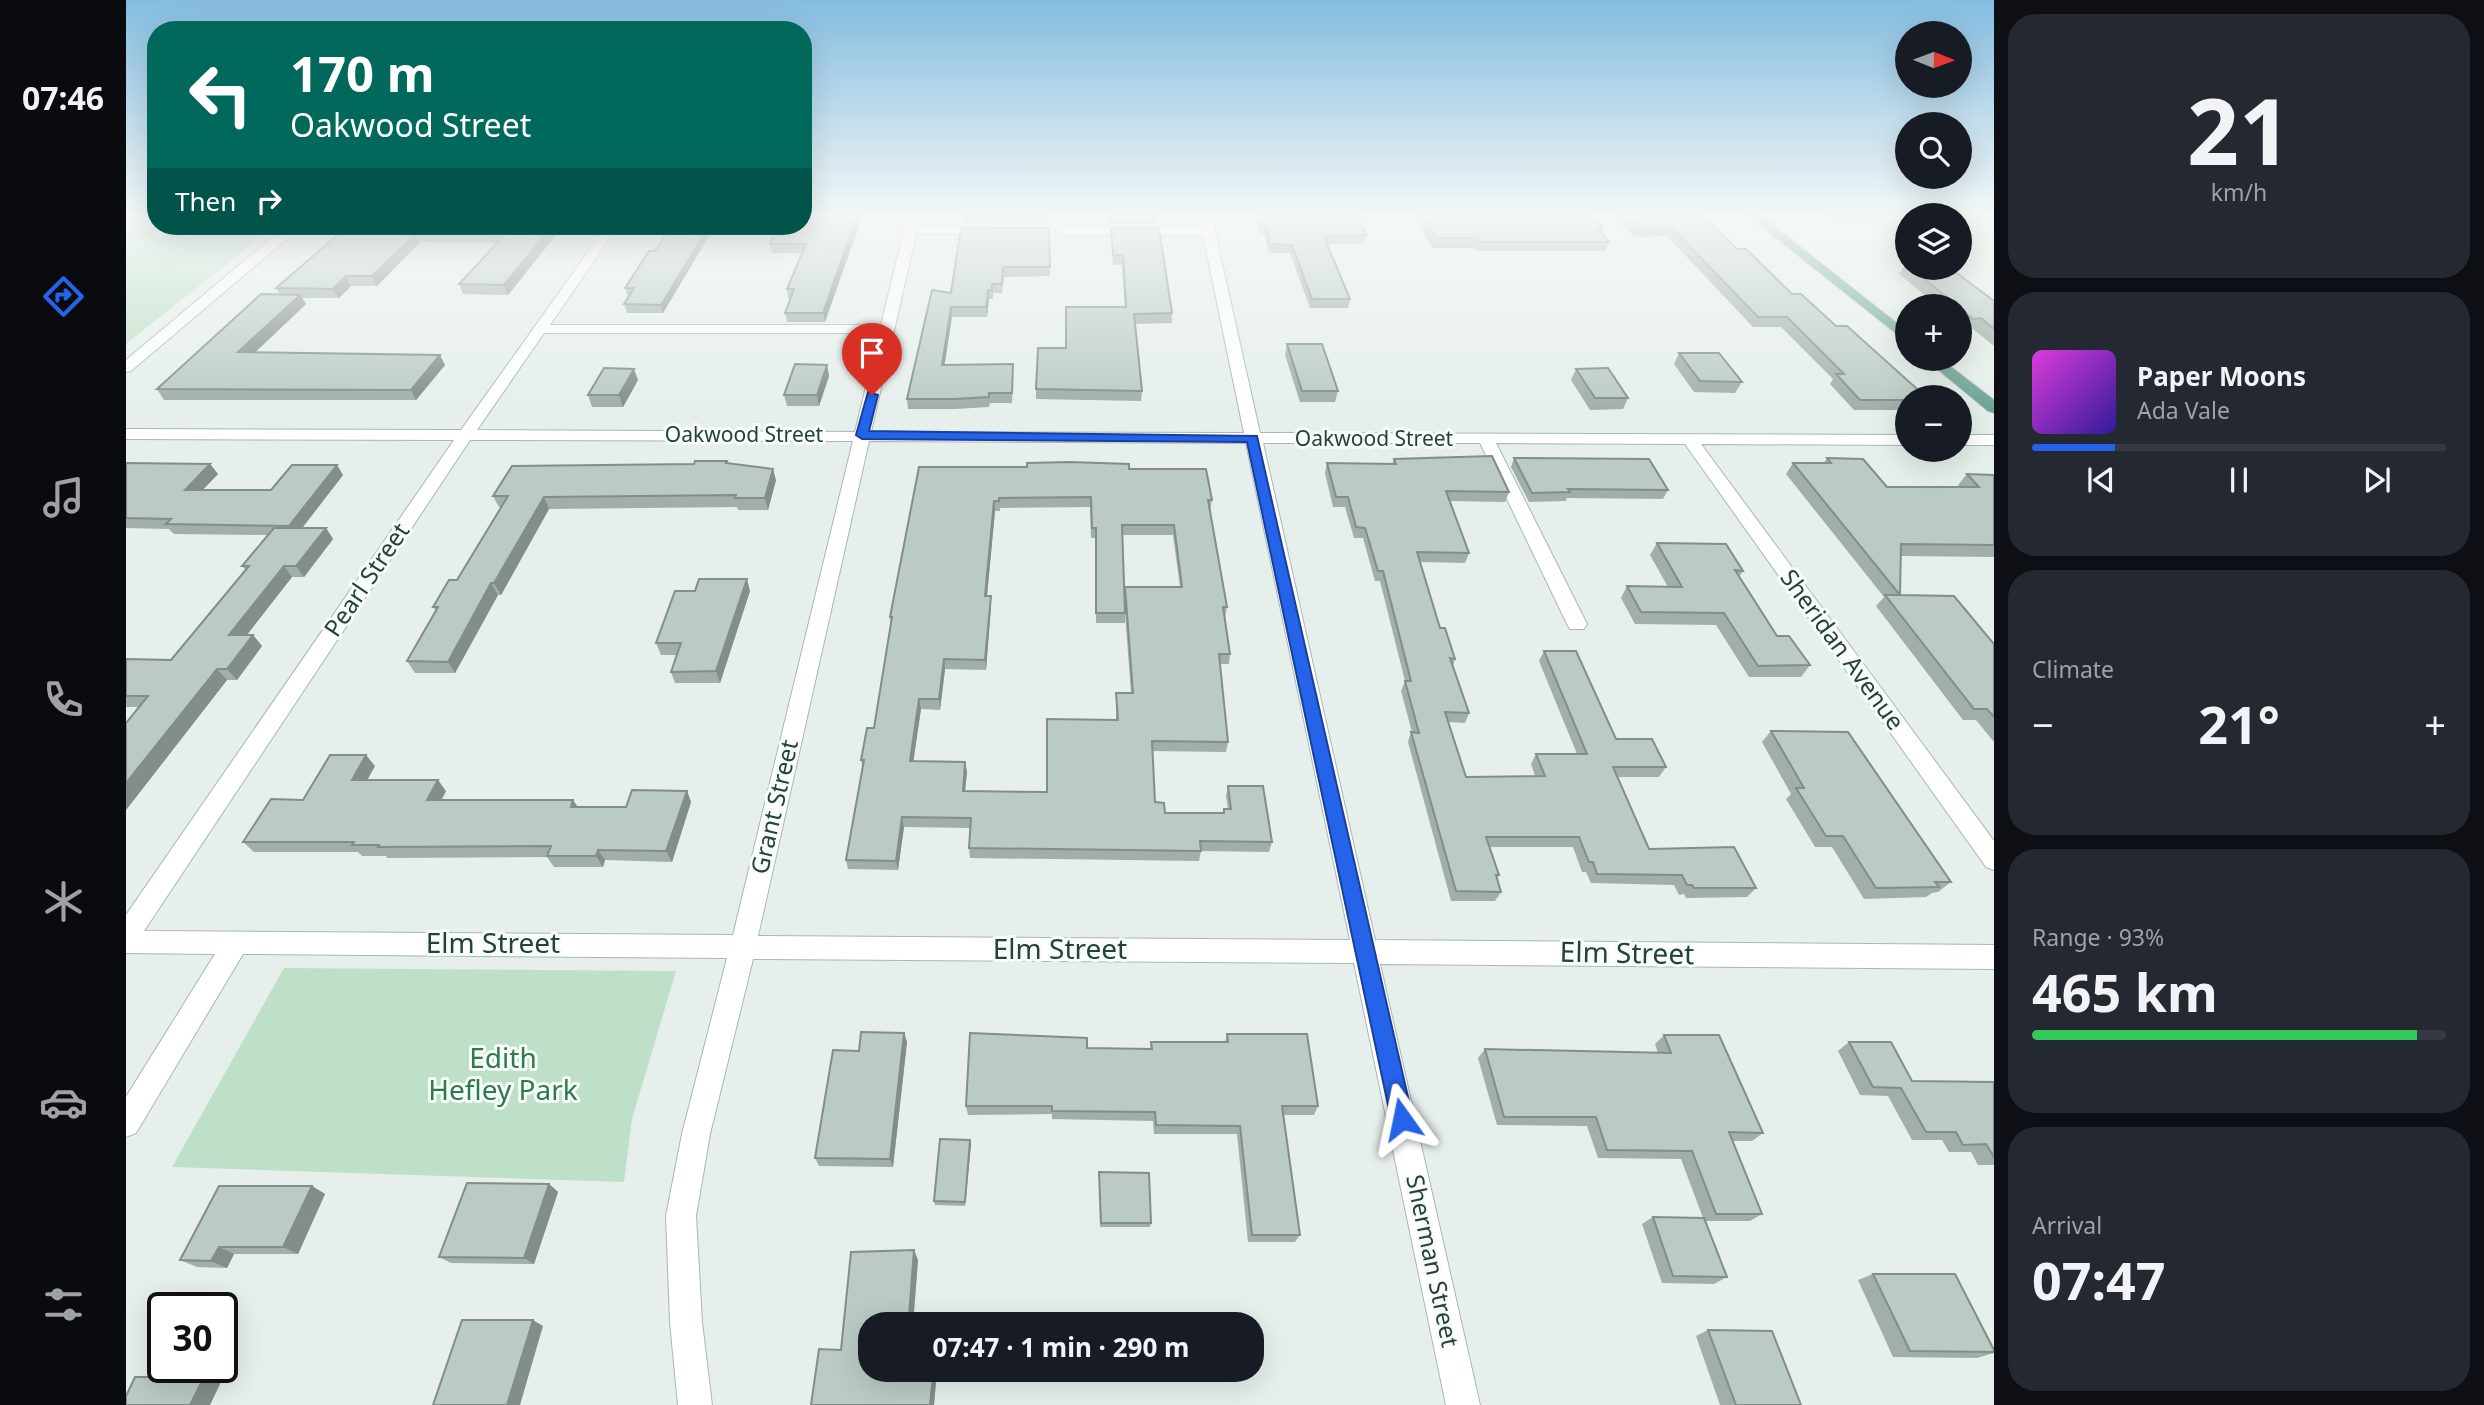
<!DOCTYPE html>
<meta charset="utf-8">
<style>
:root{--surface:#171b24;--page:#242831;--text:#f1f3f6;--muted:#9ea1a6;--line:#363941;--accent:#2563eb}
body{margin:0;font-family:"Noto Sans",sans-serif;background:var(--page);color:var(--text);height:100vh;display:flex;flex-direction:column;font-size:26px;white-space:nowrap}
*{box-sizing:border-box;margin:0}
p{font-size:23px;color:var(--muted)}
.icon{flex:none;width:38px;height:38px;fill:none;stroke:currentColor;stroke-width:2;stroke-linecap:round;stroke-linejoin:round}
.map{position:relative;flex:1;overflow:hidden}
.details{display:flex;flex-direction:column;gap:14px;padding:14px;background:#0d0f14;width:490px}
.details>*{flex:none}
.top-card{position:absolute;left:21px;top:21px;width:665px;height:214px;border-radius:28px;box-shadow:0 7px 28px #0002;background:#00695c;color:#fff;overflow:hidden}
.needle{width:46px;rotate:91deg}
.fabs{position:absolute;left:1769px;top:21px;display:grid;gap:14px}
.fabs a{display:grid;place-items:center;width:77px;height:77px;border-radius:50%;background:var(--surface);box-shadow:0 7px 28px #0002;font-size:35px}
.speed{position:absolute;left:21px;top:1292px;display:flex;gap:14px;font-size:35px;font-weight:700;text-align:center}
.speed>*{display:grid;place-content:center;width:91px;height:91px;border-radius:50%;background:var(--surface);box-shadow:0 7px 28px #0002;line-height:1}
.speed .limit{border:4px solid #111;border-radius:10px;background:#fff;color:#111}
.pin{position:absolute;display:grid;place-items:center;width:60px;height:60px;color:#fff;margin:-72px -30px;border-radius:50% 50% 50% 0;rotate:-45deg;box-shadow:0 0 7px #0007}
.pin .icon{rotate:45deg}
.me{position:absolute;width:77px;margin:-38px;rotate:348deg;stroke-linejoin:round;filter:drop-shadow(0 0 5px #0008)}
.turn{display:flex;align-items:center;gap:24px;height:147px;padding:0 28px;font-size:32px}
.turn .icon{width:91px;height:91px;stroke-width:2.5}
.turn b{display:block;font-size:49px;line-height:60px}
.then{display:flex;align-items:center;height:66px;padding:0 28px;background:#0003;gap:14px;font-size:26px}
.big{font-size:52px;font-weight:700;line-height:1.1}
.details .tile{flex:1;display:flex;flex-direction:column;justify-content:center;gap:10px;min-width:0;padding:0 24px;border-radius:28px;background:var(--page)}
.details .dial{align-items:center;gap:0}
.dial b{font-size:91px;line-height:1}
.song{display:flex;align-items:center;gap:21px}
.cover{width:84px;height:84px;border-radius:10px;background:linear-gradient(135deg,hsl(300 70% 55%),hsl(250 70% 35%))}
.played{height:7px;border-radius:4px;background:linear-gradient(90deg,var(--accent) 20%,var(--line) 20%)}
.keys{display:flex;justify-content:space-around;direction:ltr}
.heat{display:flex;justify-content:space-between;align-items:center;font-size:38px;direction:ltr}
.charge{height:10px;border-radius:5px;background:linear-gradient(90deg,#34c759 93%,var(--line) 0)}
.trip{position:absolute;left:732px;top:1312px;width:406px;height:70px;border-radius:28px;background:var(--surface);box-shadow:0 7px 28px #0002;font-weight:700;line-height:70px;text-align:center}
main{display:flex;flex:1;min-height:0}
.dock{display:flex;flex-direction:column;width:126px;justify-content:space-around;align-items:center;background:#090b0e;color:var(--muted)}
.dock .icon{width:49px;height:49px}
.dock .current{color:var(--accent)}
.dock b{font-size:32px;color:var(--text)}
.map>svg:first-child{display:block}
</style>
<main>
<nav class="dock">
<b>07:46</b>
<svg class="icon current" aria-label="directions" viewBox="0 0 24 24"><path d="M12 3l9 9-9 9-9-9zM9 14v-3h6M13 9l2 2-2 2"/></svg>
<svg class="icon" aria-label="music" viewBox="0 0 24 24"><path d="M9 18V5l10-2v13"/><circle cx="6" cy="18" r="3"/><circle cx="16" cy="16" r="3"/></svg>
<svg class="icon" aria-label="phone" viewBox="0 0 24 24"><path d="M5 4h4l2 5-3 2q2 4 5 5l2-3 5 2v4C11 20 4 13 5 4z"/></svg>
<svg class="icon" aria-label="climate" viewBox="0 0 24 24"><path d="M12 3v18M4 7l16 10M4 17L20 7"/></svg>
<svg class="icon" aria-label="car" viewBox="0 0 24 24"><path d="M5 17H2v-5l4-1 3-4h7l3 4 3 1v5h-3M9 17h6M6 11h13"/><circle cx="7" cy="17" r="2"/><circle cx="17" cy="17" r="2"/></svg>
<svg class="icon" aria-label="filters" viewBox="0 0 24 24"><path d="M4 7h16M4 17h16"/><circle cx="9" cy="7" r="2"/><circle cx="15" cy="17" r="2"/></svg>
</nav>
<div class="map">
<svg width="1868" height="1405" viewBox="0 0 1868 1405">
<rect width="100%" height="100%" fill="#e6efeb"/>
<path fill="#bfe0c8" d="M0 214H30L31 226 28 237 86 226H148L0 344Z
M158 968 550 971 506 1119 498 1182 46 1167Z"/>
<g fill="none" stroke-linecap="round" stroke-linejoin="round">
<defs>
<path id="minor" d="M782 214H794L791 226H862L868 230 862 234H790L745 432 1118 433 1077 235H935L929 231 935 227H1076L1073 214H1085L1134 433 1782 435V445L1575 444 1868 841V870L1860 867 1559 444 1370 443 1461 624 1458 629H1444L1441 624 1354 443H1137L1249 940 1868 945V969L1254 964 1354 1405H1320L1228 963 627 959 584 1134 570 1216 576 1322 586 1405H552L544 1322 540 1216 556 1134 601 958 117 954 10 1133 0 1137V1097L89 954 0 953V915L328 440 0 439V429L335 430 477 231H399L395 230 394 226H492L424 325H755ZM418 333H753L729 432 351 430ZM344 440 727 441 607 935 18 931ZM743 441 1120 443 1224 940 632 936Z
M160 226H254L255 228 249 232H169L5 371 0 372V360Z
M1834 435H1868V445H1834Z"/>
<path id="major" d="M1620 214H1633L1782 332V343Z
M1799 359H1815L1868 400V413L1862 411Z"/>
</defs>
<use href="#minor" stroke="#a8b8b2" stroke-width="2"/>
<use href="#major" stroke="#c2cac8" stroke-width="2"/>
<use href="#minor" fill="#fff" fill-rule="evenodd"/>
<use href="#major" fill="#6aa596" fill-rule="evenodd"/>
</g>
<path fill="#a1aea9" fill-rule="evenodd" d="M737 214 699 322H661L659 313 664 298H662L661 289 676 253H646L644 244Z
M922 214 923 223H837V218Z
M983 214 1030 219V224H984Z
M1129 214H1231L1240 235 1239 243 1202 245 1224 299 1222 308H1184L1164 253H1143L1138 234H1134Z
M1288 214H1466L1477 228 1475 232 1483 242 1479 251H1350L1349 248H1306Z
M1485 214H1575L1611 249 1666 294 1782 397V410H1728L1704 384 1707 379 1655 327H1627L1541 236 1509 237Z
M1698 214H1759L1754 222 1707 221Z
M222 226 430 235 382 295 337 294 333 284 370 244V243L294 242 251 286H225L213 298H176L180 304 129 352 319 365 290 400H38L31 389 154 295 150 288Z
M545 226H614L612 229H587L537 313H501L498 304 503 296H502L499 288 529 251Z
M923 228 924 276 878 277 876 293H867V299H863L861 317H826L818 365 887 374 886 403H864L863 407 829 409H782L781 399 825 293Z
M985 228 1046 313V323L1009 324 1016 391 1015 401 910 399V389L940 348 999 307 996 265H987Z
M1782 261V268H1824L1868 301V346L1847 329H1840L1834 325V306H1812L1773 274Z
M1161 344 1212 391 1209 402H1174L1159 355Z
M1553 353 1616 382 1609 393 1568 392 1548 364Z
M701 365 703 376 693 406H661L658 395Z
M1450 369 1502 398 1497 409 1464 410 1445 380Z
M512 380 497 407H466L462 395Z
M1388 458 1542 490 1537 499 1441 498 1440 501 1403 502 1385 467Z
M1701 458 1761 487H1834L1832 485 1841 474 1868 475V557L1775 556 1774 595 1868 644V742L1850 720H1837L1750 606 1758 597 1660 474 1667 463H1698Z
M1268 459 1383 492 1379 502 1324 501 1343 553 1339 563 1294 562 1314 628 1329 659 1327 666 1343 713 1339 723 1322 722 1340 777 1409 776 1405 764 1410 754H1451L1413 661 1418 651 1490 739 1540 767 1533 777H1491L1523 849 1630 888 1621 897 1560 898 1558 894 1553 895 1548 885 1465 883 1460 872H1456L1447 847H1363L1373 875 1371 879 1375 892 1369 901H1325L1282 742 1285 732H1286L1275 691 1279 681 1254 581H1249L1237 538H1228L1219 507H1207L1199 473 1201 463 1266 464Z
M0 463 84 464 92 474 76 490H145L217 475 176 528H200L207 539 178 577H166L121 635H127L136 646 111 680H101L0 810V723L13 707H0V659L45 660 120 570 116 566 141 535 48 534 43 529 0 528Z
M601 463 650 480 642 510H612L611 507 423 509 375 595H372L329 673H289L281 661 310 611 307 607 331 580 375 507H373L367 496Z
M793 467 1003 469 1086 500 1084 511 1101 607 1099 617 1104 654 1103 664H1094L1102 742 1100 752 1026 751 1029 802 1039 813H1097L1098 809H1102L1100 796 1102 786 1146 842 1143 852 1075 851 1073 861 844 858 843 848 844 828 778 827 772 870 722 869 720 860 737 769 735 760 748 728 765 624 764 617ZM964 507 965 538H969L970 623H999V613L1005 693H990V720L921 792 839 791 841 772 839 762 787 761 795 709 814 710 819 669 860 670 865 606V596H861L869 511H874V508ZM996 535H1047L1054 587 999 592Z
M1531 543 1617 571 1613 577 1651 636 1684 665 1675 677H1623L1590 625 1509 624 1495 598 1501 586 1542 587 1524 555Z
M624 591 594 683H549L545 672 550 655H535L530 643Z
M1645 731 1825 882 1812 892 1806 893 1800 897 1738 899 1706 847H1689L1660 799 1665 794 1636 742Z
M249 766 241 780 320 791 315 800H447L452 807H500L561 791 565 802 546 862 479 860 477 867H428L421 857 261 858 260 856H236L232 852H128L117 842 177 800Z
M778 1033 781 1042 767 1167 693 1166 689 1158 733 1051Z
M1101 1034 1192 1106 1188 1115H1158L1174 1235 1169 1242H1122L1111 1134H1028L1027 1121 926 1119V1114L842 1115 840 1106 961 1048 1024 1049 1025 1042H1099Z
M1538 1035 1637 1133 1626 1141H1606L1636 1214 1624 1221H1579L1601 1277 1588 1284 1536 1283 1516 1224 1527 1217 1577 1218 1555 1159 1472 1158 1461 1126 1371 1125 1352 1058 1359 1049 1532 1053 1529 1044Z
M1723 1042 1786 1081 1868 1082V1165H1852L1845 1152H1823L1816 1140H1786L1762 1096 1734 1095 1712 1051Z
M845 1144 839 1206 809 1205 808 1201Z
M973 1176 1025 1223 1024 1227H974Z
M423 1184 432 1192 408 1264 325 1263 313 1257Z
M186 1186 199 1194 172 1254H108L101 1268 71 1267 54 1260Z
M788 1250 792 1260 787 1324 744 1325V1370H766L765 1374 807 1375 810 1381 808 1405H685L693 1349 715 1350 725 1252Z
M1747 1274 1868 1353 1851 1358 1767 1357 1732 1280Z
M1582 1330 1675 1405H1594L1570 1336Z"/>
<path fill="#838d89" d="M732 214H737L699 322 697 313Z
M426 226 430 235 382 295 378 285Z
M583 226H586L587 229 537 313 535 305Z
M290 233 294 242 251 286 246 276Z
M220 276 225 286 213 298 207 289Z
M862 290 863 299 861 317 860 307Z
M174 295 180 304 119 362 112 352Z
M825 307 826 317 817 375 816 365Z
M314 355 319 365 290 400 285 390Z
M701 365 703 376 693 406 691 395Z
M508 369 512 380 497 407 493 395Z
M84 464 92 474 67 500 59 490Z
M211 465 217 475 170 536 163 526Z
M647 469 650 480 642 510 639 498Z
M418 497 423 509 375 595 368 583Z
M868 501 869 511 860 606 859 596Z
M200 528 207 539 178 577 170 566Z
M158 566 166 577 112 646 103 635Z
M621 579 624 591 594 683 590 671Z
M365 583 372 595 329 673 322 662Z
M865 596V606L860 670 859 660Z
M127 635 136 646 111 680 101 669Z
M818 659 819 669 814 710 813 699Z
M91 669 101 680 0 810V783Z
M793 699 795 709 786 771 784 761Z
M240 755 249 766 235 791 226 780Z
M839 762 841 772 838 801 837 791Z
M312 780 320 791 310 811 301 800Z
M561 791 565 802 546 862 540 851Z
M447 800 454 811 445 807Z
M776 817 778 827 772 870 770 861Z
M472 850 479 860 477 867 470 856Z
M778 1033 781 1042 767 1167 764 1159Z
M844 1140 845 1144 839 1206V1202Z
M423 1184 432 1192 408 1264 398 1258Z
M186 1186 199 1194 172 1254 157 1247Z
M93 1247 108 1254 101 1268 85 1261Z
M788 1250 792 1260 787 1324 783 1316Z
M766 1316 771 1324 765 1325Z
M407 1320 417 1326 394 1405H381Z
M807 1375 810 1381 808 1405H804Z
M78 1377 95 1382 84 1405H64Z"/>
<path fill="#bbcac4" stroke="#838d89" stroke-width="2" fill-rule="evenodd" d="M677 214H732L697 313H659L668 289H661L680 244H644L652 226H677Z
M838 214H922V218H837Z
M984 214H1029L1030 219H984Z
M1132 214H1231L1240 235 1198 237 1224 299H1186L1166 245 1144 244 1140 225H1135Z
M1295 214H1466L1477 228H1472L1483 242H1353L1351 238H1309Z
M1498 214H1575L1611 249H1620L1666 294H1675L1710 326H1721L1800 397H1782V400H1734L1710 374H1718L1661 317H1632L1545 227H1513Z
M222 226H426L378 285 333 284 376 238 367 237 371 234 290 233 246 276H220L207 289 150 288Z
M545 226H583L535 305 498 304 508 288H499L523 251H529Z
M835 228H923L924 267H877L876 284H866V290H862L860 307H825L816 365 887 364 886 393H863V397L829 399H781L806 290 825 293Z
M985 228H1033L1046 313 1008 314 1016 391 910 389 912 348H940V307H1000L997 255H987Z
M1785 268H1824L1868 301V329L1855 318 1847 319 1834 308V306H1832Z
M135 294 174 295 112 352 314 355 285 390 31 389Z
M1161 344H1196L1212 391H1176Z
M1553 353H1593L1616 382 1574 381Z
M669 364 701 365 691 395H658Z
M478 368 508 369 493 395H462Z
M1482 368 1502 398H1469L1450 369Z
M1366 456 1383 492 1320 491 1343 553 1291 552 1314 628H1319L1329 659 1324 658 1343 713 1319 712 1340 777 1419 776 1410 754H1461L1418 651H1450L1490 739H1526L1540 767H1487L1523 849 1608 847 1630 888H1568L1566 885H1561L1556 875 1471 874 1467 862H1463L1453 837H1360L1373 875H1370L1375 892 1330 891 1285 732 1293 733 1279 681H1285L1257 571H1252L1239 528 1230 527 1222 497H1210L1201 463 1270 464 1268 459Z
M1388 458 1523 459 1542 490 1442 489 1444 492 1406 493Z
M1701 458 1737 459 1761 487H1853L1841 474 1868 475V545L1775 544 1774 595 1828 596 1868 644V717L1861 709H1848L1759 595H1774L1667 463H1705Z
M569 461H601L600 463 647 469 639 498H609L610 495 418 497 368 583H365L322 662 281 661 312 607H307L323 580H331L382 496H367L386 466 568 464Z
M944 462 1003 464V469H1080L1086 500H1082L1101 607H1097L1104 654H1093L1102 742 1026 741 1029 802 1038 803 1039 813H1098V809H1105L1102 786H1137L1146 842 1074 841 1075 851 843 848 845 818 776 817 770 861 720 860 738 760H735L741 728H748L766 617H764L793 467H901V463ZM965 497 966 528H970V613H999L996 525H1048L1056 587H999L1007 693H990L992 720 921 719V792L837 791 839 762 784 761 793 699H813L818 659 859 660 865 596H859L868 501H873V498Z
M0 463 84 464 59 490H145L166 465H211L163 526 40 524 45 519 0 518Z
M148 528H200L170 566H158L103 635H127L101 669H91L0 783V723L22 696H0V659L45 660 123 566H116Z
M1531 543 1600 544 1617 571 1609 570 1651 636H1663L1684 665 1632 666 1598 613 1515 612 1501 586 1556 587Z
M573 579H621L590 671 545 672 555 643H530L549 591H569Z
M1645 731 1722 732 1825 882H1809L1813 887 1750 888 1717 836H1700L1670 788H1678Z
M204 755H240L226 780H312L301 800H447L445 807H500L506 790 561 791 540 851 472 850 470 856H421L425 846 252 847 253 845H226L228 842H117L145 799 177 800Z
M735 1032 778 1033 764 1159 689 1158 707 1050 733 1051Z
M844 1033 961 1038V1048L1026 1049 1025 1042H1102L1101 1034H1181L1192 1106H1156L1174 1235H1126L1114 1126 1030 1125 1029 1112 926 1111V1106H840Z
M1538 1035H1593L1637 1133 1603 1132 1636 1214H1590L1566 1151 1481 1150 1470 1117H1378L1359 1049 1545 1053Z
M1723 1042H1765L1786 1081 1868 1082V1157L1860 1144 1837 1145 1830 1132H1800L1775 1088 1747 1087Z
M814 1139 844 1140 839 1202 808 1201Z
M973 1172 1023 1173 1025 1223H975Z
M341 1183 423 1184 398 1258 313 1257Z
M93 1186H186L157 1247H93L85 1261 54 1260Z
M1527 1217 1578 1218 1601 1277 1547 1276Z
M788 1250 783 1316H766L765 1325H744V1370H760V1374L807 1375 804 1405H685L693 1349 715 1350 725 1252Z
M1747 1274H1829L1868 1350V1352L1784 1351Z
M336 1320H407L381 1405H307Z
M1582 1330 1646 1331 1675 1405H1610Z
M9 1377H78L64 1405H0V1396Z"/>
<linearGradient id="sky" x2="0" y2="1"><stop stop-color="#84bce0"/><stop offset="0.52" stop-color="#f4f8f6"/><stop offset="1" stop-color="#f4f8f6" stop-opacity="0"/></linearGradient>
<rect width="1868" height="410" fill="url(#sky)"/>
<path fill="#2563eb" stroke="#184099" stroke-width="2" d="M742 392 752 395 743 431 1131 436 1287 1119 1284 1127 1276 1130 1269 1127 1265 1119 1121 442 736 439 730 435Z"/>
<g text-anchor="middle" stroke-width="6" stroke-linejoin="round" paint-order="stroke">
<g font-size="21" fill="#24423a" stroke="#f7fbf9">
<text x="618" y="442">Oakwood Street</text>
<text x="1248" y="446">Oakwood Street</text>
</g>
<g font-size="24" fill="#24423a" stroke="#f7fbf9">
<text transform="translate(241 580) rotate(-56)" y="8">Pearl Street</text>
<text transform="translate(1716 650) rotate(54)" y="8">Sheridan Avenue</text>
<text transform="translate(649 807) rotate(-77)" y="8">Grant Street</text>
<text transform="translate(1306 1261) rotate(78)" y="8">Sherman Street</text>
</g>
<g font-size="28" fill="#24423a" stroke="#f7fbf9">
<text x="367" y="953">Elm Street</text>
<text x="934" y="959">Elm Street</text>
<text transform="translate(1501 953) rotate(1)" y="10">Elm Street</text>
</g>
<g font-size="28" fill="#2d7a4b" stroke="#f7fbf9">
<text x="377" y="1068">Edith<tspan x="377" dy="32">Hefley Park</tspan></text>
</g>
</g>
</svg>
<div class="fabs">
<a><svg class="needle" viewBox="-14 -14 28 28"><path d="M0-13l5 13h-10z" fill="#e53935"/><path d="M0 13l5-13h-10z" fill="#9ea1a6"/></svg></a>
<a><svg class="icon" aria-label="search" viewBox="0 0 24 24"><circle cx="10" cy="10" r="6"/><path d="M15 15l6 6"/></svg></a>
<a><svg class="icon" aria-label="layers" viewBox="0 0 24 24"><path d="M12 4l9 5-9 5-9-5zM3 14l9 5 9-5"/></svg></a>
<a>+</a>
<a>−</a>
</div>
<div class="speed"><div class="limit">30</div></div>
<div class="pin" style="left:746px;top:395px;background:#d93025"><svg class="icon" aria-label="arrive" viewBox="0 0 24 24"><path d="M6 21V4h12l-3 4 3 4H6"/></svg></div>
<svg class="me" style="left:1276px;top:1119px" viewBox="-20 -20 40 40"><path d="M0-17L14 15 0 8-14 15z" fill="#2563eb" stroke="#fff" stroke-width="4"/></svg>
<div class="trip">07:47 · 1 min · 290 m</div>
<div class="top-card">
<div class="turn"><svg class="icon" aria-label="left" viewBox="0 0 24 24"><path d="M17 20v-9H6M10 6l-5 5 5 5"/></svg><div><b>170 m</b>Oakwood Street</div></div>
<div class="then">Then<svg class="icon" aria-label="right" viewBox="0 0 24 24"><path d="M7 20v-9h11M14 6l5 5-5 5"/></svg></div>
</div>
</div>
<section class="details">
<div class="tile dial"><b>21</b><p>km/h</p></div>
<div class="tile">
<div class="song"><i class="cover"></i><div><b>Paper Moons</b><p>Ada Vale</p></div></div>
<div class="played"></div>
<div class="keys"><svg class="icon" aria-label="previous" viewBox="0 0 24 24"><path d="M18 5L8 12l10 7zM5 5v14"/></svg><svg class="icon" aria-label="pause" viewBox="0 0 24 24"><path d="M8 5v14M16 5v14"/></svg><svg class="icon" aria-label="next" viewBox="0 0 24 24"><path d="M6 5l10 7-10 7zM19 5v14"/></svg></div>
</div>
<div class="tile"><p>Climate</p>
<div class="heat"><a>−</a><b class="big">21°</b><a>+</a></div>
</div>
<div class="tile"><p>Range · 93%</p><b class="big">465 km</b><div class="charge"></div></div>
<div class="tile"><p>Arrival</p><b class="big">07:47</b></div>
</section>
</main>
